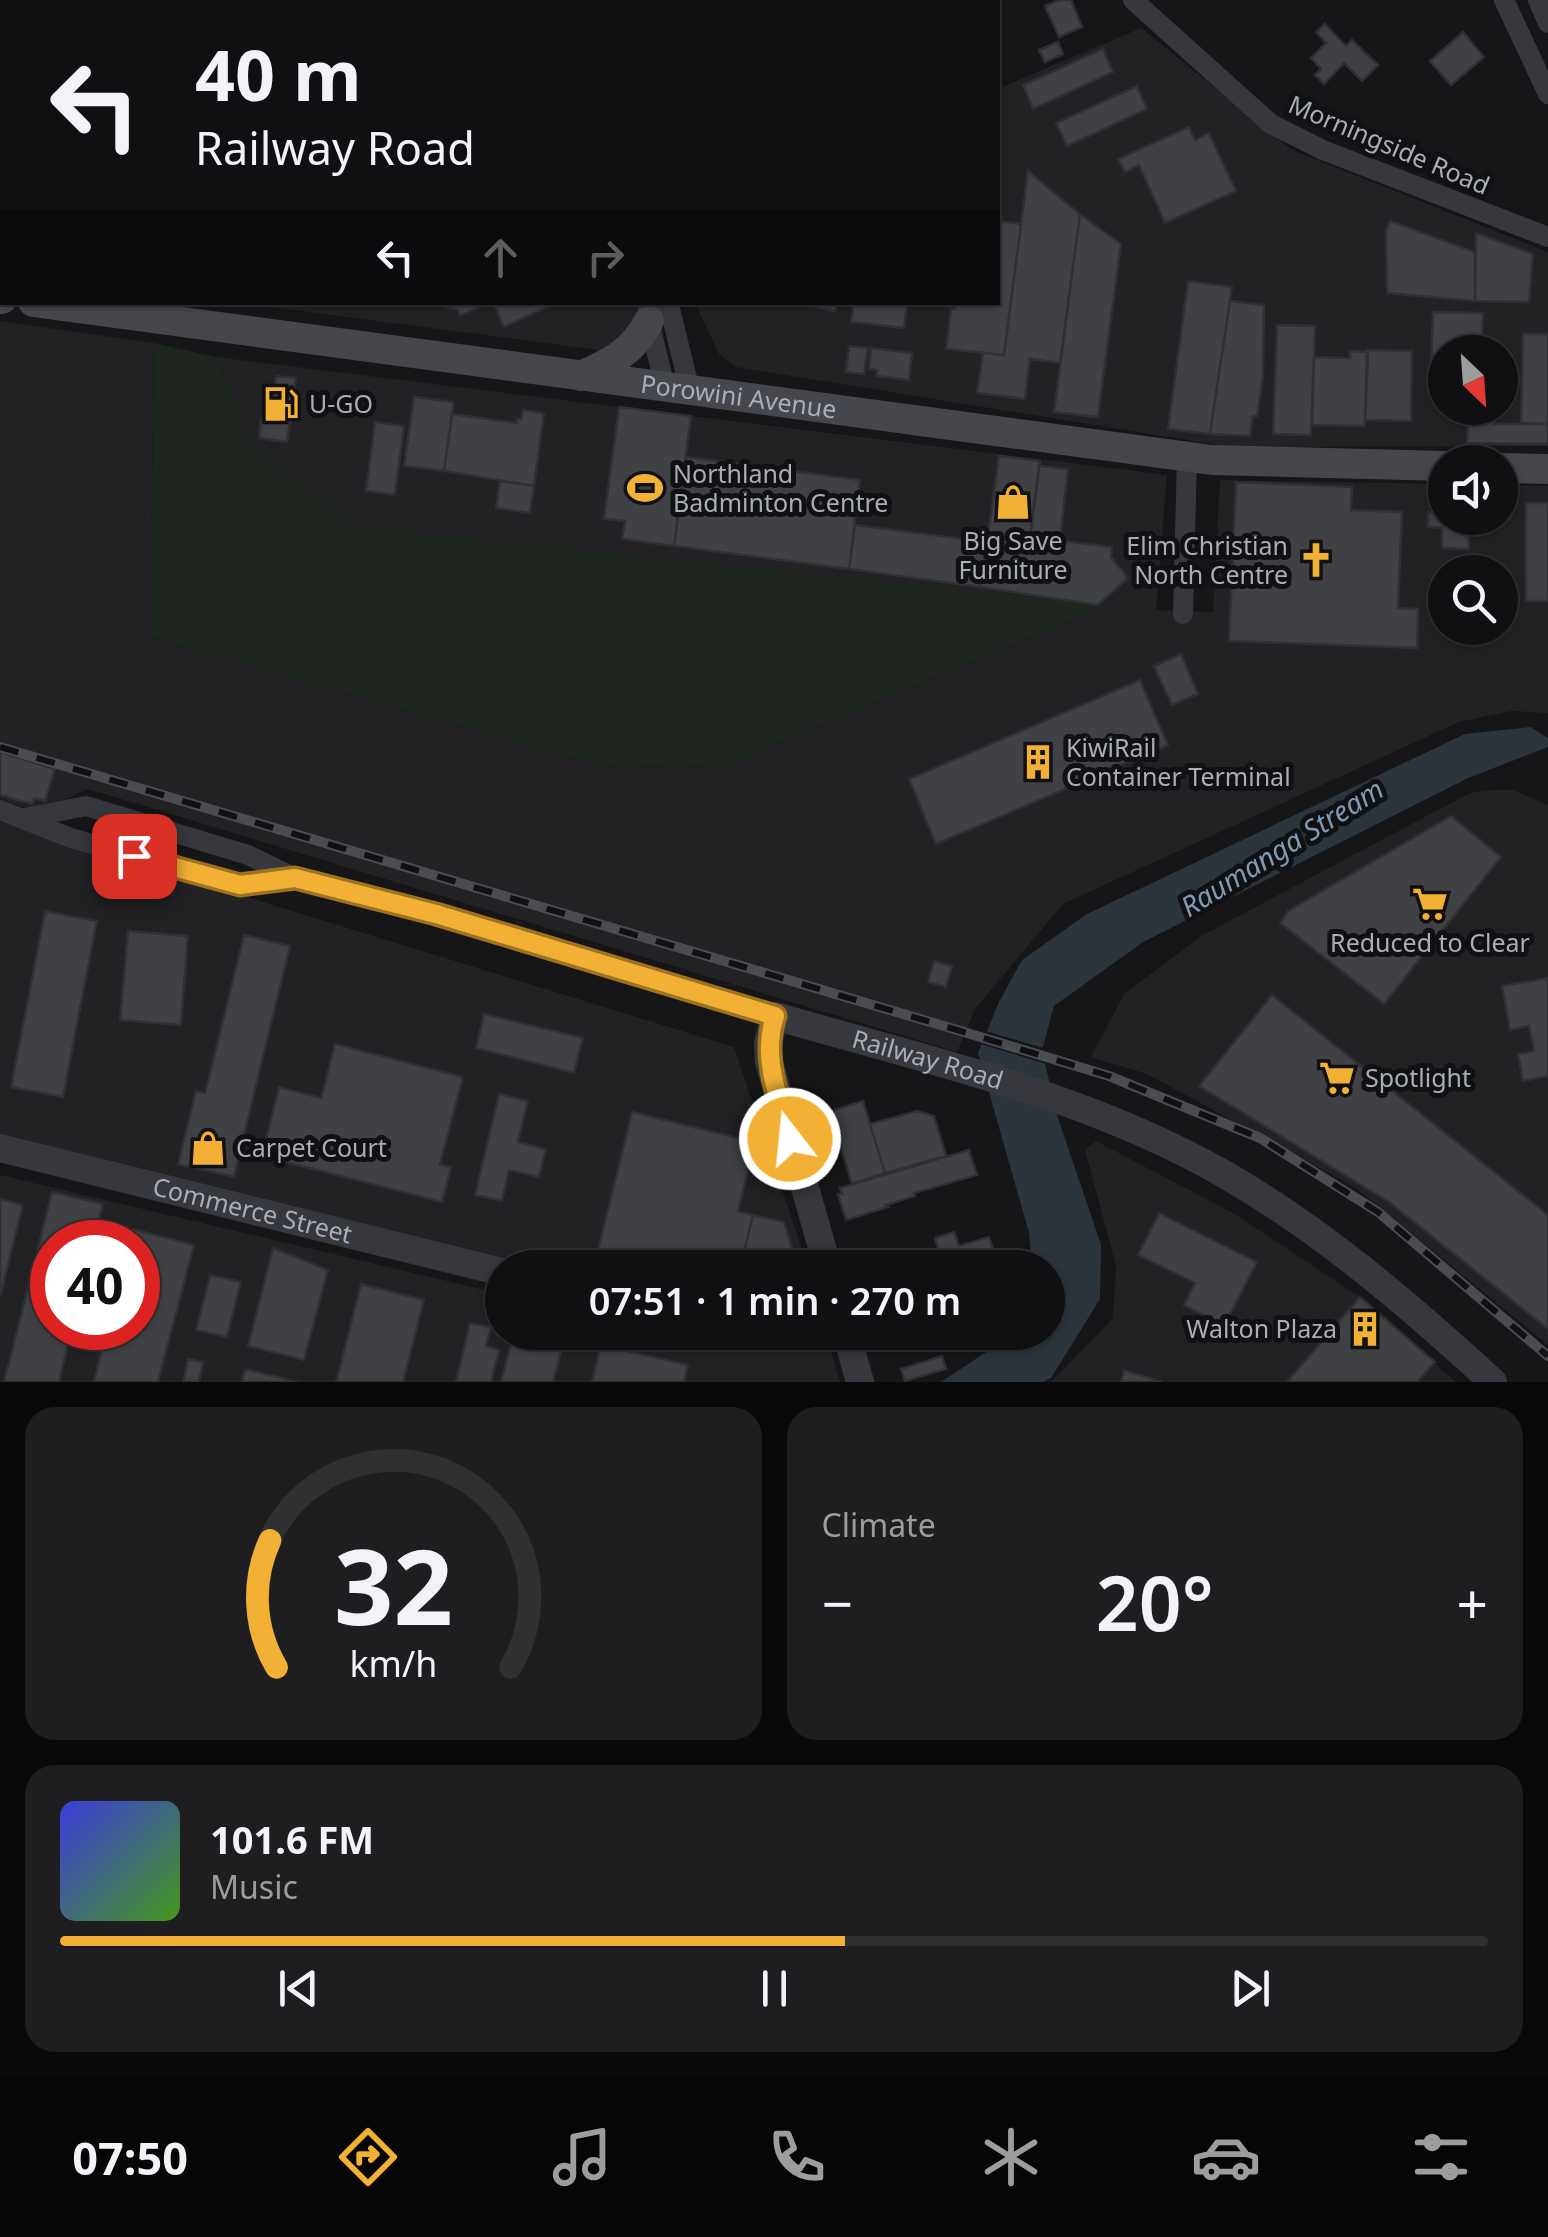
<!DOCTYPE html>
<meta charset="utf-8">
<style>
:root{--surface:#101012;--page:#1e1e20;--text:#f1f3f6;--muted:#9c9d9f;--line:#303032;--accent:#f2b134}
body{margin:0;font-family:"Noto Sans",sans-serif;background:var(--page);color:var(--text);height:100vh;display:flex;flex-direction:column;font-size:38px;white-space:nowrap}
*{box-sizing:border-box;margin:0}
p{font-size:32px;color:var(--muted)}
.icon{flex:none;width:55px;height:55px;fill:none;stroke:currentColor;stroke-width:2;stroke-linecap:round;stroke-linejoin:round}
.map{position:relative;height:1382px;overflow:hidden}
.panel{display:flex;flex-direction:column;gap:25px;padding:25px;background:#09090a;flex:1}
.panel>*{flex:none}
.banner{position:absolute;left:0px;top:0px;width:1000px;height:305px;box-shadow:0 2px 8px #0004,0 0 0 2px var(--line);background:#101012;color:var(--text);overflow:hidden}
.needle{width:65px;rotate:155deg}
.fabs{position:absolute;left:1428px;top:335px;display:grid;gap:20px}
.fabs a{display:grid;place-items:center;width:90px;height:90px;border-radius:50%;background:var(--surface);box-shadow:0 2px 8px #0004,0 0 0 2px var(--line);font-size:50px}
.speed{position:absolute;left:30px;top:1220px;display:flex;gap:20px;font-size:50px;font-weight:700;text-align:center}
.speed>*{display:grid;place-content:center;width:130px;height:130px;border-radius:50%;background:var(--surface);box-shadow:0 2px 8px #0004,0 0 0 2px var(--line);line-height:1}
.speed .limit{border:15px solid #d22;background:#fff;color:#111}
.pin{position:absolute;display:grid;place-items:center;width:85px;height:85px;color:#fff;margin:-42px;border-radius:20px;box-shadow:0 5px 15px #0006}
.me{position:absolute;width:110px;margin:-55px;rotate:344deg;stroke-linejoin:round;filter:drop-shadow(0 0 8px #0008)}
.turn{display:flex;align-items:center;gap:35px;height:210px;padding:0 30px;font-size:45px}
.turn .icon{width:130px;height:130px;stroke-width:2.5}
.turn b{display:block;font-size:70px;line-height:85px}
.lanes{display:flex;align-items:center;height:95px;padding:0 30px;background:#0003;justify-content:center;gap:50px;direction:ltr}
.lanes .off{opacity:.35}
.big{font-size:75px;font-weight:600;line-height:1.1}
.panel .card{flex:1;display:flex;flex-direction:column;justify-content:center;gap:15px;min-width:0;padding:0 35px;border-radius:30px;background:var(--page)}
.panel .dial{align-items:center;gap:0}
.dial svg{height:260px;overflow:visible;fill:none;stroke:var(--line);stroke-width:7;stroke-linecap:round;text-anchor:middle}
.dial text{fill:var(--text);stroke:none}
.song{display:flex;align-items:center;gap:30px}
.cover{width:120px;height:120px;border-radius:15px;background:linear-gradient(135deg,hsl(240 70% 55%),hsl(100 70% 35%))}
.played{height:10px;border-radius:5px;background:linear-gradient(90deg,var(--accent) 55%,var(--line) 55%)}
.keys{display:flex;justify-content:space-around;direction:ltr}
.heat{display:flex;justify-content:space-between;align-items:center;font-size:55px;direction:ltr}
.panel .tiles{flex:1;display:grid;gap:25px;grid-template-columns:1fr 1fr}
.card:last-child{grid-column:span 2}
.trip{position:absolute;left:485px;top:1250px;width:580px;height:100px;border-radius:50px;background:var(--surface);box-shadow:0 2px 8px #0004,0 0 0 2px var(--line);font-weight:600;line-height:100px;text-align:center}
.tabs{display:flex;height:160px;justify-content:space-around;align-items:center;background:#060607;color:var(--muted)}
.tabs .icon{width:70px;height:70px}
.tabs .on{color:var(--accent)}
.tabs b{font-size:45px;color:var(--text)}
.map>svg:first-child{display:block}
</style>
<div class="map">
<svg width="1548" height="1382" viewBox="0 0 1548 1382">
<rect width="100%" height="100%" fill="#161618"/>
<path fill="#222225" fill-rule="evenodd" d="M0 0H505L506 2H2V271Z
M550 0H894L896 2H551Z
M1141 28 1292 150 1548 252V446L1231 447 736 367 719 354 695 303 998 302V89ZM1445 352H1500V408H1445Z
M240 303H645L622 353Z
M0 321 154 343 150 637 594 765 719 768 1107 606 354 526 254 449 216 357 1167 475 1156 610 1213 612 1220 480 1445 484V518H1500V485L1548 486V713L1511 711 1459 722 1063 904 975 1009 957 1052 88 789 37 812 0 799ZM1445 572H1500V628H1445Z
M1491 790H1513L1548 805V1345L1356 1188 1147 1074 1091 1057 1124 994 1203 935 1470 793Z
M0 821 734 1047 808 1267 502 1268 0 1139Z
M1096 1141 1233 1213 1360 1297 1456 1382H1051L1113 1318 1116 1266 1085 1150Z
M0 1175 502 1294V1332L663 1333 735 1350 780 1333H826L840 1382H0ZM52 1242H138V1328H52Z"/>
<path fill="#1e261f" d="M154 343 216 357 254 449 354 526 1109 605 719 768 594 765 150 637Z"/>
<path fill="#2c353c" d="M1530 727 1548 738V747L1468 778 1143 942 1054 1006 1042 1050 1057 1115 1101 1245 1100 1299 1051 1378 1043 1382H941L1015 1333 1048 1332V1268L1032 1267 1029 1233 978 1053 999 1002 1022 960 1087 914 1465 734Z"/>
<path fill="#161618" d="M982 1030 1047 1049 1050 1065 977 1043Z"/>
<path fill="#404145" stroke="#303034" stroke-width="2.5" d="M269 0H442L443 2H264Z
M778 0H870L871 2H779Z
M1059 0H1071L1082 27 1059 37 1045 6Z
M1325 24 1346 46 1352 40 1378 65 1362 81 1344 63 1324 84 1315 75 1321 69 1311 58 1326 43 1316 32Z
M1463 32 1484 57 1451 85 1430 61Z
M1058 42 1063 54 1045 62 1039 50Z
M1103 49 1113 72 1033 109 1023 85Z
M1137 86 1147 109 1067 146 1056 123Z
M1189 127 1195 140 1209 133 1236 191 1165 223 1139 165 1125 172 1118 159Z
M1028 171 1080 214 1060 363 1030 359 1025 399 977 393 983 353 1004 355Z
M1080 214 1121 244 1098 417 1054 412Z
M998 221 1021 224 1004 355 946 349 951 308 955 309 956 302H998Z
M1390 221 1475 252V301L1387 293 1386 231Z
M1476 233 1533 254 1529 302 1475 301Z
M1188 281 1232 287 1210 434 1168 429Z
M1230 301 1264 305 1263 377 1257 416H1253L1250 436 1210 434Z
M426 302H489L460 316 458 310Z
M493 302H558L504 327Z
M814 302H837L835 311 813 306Z
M854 302H907L904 328 851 322Z
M1433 312 1483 313 1481 352H1445V365H1431Z
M1277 325 1315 326 1311 435 1273 434Z
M1523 334H1548V424L1521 423Z
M849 346 868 348 864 374 846 372Z
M871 348 912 353 909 380 876 376 877 370 869 369Z
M1367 350 1412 351 1411 421 1365 420Z
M1350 351 1368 352 1365 426 1312 425 1314 357 1350 358Z
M276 376 296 378 287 442 259 438 261 419 270 420Z
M414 397 454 402 444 471 404 466Z
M619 407 691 416 674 546 622 539 625 521 604 519Z
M523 410 544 413 534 486 444 471 452 414 517 423V419H521Z
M1486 410H1495L1494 424H1548V444L1467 443 1468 423 1485 424Z
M375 422 404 426 395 495 366 491Z
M999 456 1040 461 1029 547 987 542Z
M686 457 860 480 849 569 674 546Z
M1039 466 1068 469 1060 540 1030 537Z
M500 481 534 486 530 513 496 508Z
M1236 482 1352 487 1351 510 1402 512 1398 608 1418 609 1417 648 1229 641Z
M1526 503H1548V601H1526Z
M1428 512H1445V518H1475V527H1469V549L1442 548V528L1428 527Z
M855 525 987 542 980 587 849 569Z
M1030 537 1112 547 1111 557 1128 578 1098 605 980 587 987 542 1029 547Z
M1181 654 1198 694 1172 705 1154 666Z
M1140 680 1168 745 936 844 909 779Z
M0 752 55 769 45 801 34 798 32 804 0 795Z
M1451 816 1501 857 1384 1004 1280 923 1288 911Z
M45 911 97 921 63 1097 11 1087Z
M128 931 188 936 181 1025 120 1020Z
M244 935 290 946 234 1177 178 1164 196 1091 205 1093Z
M934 961 952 966 946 987 928 982Z
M1548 978V1076L1523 1081 1518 1054 1534 1051 1529 1026 1510 1030 1502 986Z
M1272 995 1548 1215V1329L1389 1202 1199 1086Z
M484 1014 583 1038 574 1073 476 1048Z
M335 1044 463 1077 440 1165 451 1167 442 1202 262 1156 279 1087 321 1098Z
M499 1094 528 1101 518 1142 546 1149 539 1177 509 1170 502 1201 475 1195Z
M863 1101 885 1173 852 1184 830 1111Z
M917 1111 934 1116 946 1156 885 1173 870 1124Z
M632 1112 755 1142 738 1211 753 1215 740 1268 594 1266Z
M969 1150 977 1175 914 1193 915 1196 886 1205 888 1207 846 1220 838 1194H842L840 1188Z
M52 1192 103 1204 93 1242H52V1328H72L59 1382H4Z
M0 1199 23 1205 0 1297Z
M1159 1213 1257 1262 1224 1326 1184 1305 1195 1283 1138 1255Z
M753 1215 784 1222 798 1266 740 1268Z
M132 1229 194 1245 158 1382H94L107 1328H138V1242H129Z
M954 1232 959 1246 989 1237 994 1252 960 1262 959 1259 942 1264 935 1238Z
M273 1248 328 1270 304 1360 248 1346Z
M210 1275 241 1282 227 1337 196 1330Z
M361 1284 424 1300 403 1382H336Z
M1360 1297 1435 1362 1417 1382H1287Z
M470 1323 491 1327 486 1346 499 1350 491 1382H456Z
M514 1332H566L553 1382H501Z
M885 1332H929L888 1344Z
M601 1345 688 1365 684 1382H592Z
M942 1356 946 1369 905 1381 901 1369Z
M188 1359 203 1362 199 1382H183Z
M245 1369 298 1382H242Z
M1124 1370 1162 1382H1121Z"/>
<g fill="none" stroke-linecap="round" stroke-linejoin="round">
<path stroke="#37383d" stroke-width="20" d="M520 0 521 2
M1133 0 1271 124 1323 150 1548 237
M1504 0 1548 94
M1538 0 1548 23
M648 302 649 321 665 387
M663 302 671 313 690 391
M1183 614 1187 457
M0 810 71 838 228 883 253 885 295 878
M25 818 86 806 248 855 295 878 436 915 775 1016"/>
<g stroke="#37383d" stroke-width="28">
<path id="s1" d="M0 1148 502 1272"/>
<path id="s2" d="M828 1268 769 1062 768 1043 775 1016C926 1060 1086 1095 1224 1174 1323 1231 1409 1305 1493 1382"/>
<path d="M846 1332 860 1382"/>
</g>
<g stroke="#45474d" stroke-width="30">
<path d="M0 298 2 299"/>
<path id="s3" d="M33 302 1212 460 1445 466"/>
<path d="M581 376C612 362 633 352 649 321"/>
<path d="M1500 468 1548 469"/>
</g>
<defs>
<path id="rail" d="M0 747 954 1029 1109 1076 1260 1138 1378 1212 1548 1356"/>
</defs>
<use href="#rail" stroke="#4a4c52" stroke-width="10"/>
<use href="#rail" stroke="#111113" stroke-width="6" stroke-dasharray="19" stroke-linecap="butt"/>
</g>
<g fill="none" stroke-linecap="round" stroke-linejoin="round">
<defs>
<path id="route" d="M134 856 240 885 295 878 436 914 775 1016C761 1058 779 1097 790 1139"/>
</defs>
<use href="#route" stroke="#9d7322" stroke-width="25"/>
<use href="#route" stroke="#f2b134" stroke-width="18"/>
</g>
<defs>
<symbol id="fuel-bare" viewBox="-9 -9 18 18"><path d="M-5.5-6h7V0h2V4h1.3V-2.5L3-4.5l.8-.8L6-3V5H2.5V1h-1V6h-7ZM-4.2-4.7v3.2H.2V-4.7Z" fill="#f2b134" stroke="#111113" stroke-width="2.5" paint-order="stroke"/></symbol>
<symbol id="stadium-bare" viewBox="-9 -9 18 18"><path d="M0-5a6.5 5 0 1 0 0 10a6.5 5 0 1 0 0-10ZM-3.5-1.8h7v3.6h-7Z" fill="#f2b134" stroke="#111113" stroke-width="2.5" paint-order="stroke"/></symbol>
<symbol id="shop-bare" viewBox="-9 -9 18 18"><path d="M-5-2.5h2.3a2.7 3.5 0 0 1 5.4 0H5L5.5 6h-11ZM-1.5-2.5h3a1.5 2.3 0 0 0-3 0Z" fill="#f2b134" stroke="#111113" stroke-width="2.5" paint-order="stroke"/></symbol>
<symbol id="church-bare" viewBox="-9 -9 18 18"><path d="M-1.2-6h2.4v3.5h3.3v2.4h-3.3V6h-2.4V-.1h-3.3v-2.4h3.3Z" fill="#f2b134" stroke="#111113" stroke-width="2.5" paint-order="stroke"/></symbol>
<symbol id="building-bare" viewBox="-9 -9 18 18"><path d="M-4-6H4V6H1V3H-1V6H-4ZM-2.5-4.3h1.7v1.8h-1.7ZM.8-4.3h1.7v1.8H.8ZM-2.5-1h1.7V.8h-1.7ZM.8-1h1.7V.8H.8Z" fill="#f2b134" stroke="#111113" stroke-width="2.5" paint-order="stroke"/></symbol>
<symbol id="supermarket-bare" viewBox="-9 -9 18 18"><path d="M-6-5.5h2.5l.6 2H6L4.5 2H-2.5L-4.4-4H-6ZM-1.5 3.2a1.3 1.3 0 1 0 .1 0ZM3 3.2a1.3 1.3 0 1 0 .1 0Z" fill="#f2b134" stroke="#111113" stroke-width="2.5" paint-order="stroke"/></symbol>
</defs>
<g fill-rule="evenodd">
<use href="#fuel-bare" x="256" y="379" width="50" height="50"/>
<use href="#stadium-bare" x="620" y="463" width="50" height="50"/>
<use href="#shop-bare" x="988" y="477" width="50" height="50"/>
<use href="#church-bare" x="1291" y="535" width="50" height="50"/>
<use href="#building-bare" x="1013" y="737" width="50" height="50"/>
<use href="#supermarket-bare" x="1405" y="879" width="50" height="50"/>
<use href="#supermarket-bare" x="1312" y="1053" width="50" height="50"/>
<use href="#shop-bare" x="183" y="1123" width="50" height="50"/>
<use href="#building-bare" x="1340" y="1304" width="50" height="50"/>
</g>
<g text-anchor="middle" stroke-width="10" stroke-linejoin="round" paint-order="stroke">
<g font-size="25" fill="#a8adb8" stroke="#111113">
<text transform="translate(1389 145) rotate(23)" y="9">Morningside Road</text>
<text dy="9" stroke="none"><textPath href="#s3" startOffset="712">Porowini Avenue</textPath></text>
<text dy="9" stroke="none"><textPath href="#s2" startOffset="420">Railway Road</textPath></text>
<text dy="9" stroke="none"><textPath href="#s1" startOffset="260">Commerce Street</textPath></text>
</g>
<g font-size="25" fill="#a8adb8" stroke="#111113" text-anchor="start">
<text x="309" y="413">U-GO</text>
<text x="673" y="483">Northland<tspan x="673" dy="29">Badminton Centre</tspan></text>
<text x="1013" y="550" text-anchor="middle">Big Save<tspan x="1013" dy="29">Furniture</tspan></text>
<text x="1288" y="555" text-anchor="end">Elim Christian<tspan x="1288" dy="29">North Centre</tspan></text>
<text x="1066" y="757">KiwiRail<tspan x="1066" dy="29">Container Terminal</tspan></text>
<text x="1430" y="952" text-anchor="middle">Reduced to Clear</text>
<text x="1365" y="1087">Spotlight</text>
<text x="236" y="1157">Carpet Court</text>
<text x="1337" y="1338" text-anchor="end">Walton Plaza</text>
</g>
<g font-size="28" font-style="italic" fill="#7f9bb3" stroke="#111113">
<text transform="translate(1282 848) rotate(-32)" y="10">Raumanga Stream</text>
</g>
</g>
</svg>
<div class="fabs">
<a><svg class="needle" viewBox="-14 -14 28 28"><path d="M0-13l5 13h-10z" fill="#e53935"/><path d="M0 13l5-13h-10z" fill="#9c9d9f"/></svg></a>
<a><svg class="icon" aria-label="sound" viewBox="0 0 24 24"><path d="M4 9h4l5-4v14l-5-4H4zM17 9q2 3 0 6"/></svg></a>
<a><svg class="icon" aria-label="search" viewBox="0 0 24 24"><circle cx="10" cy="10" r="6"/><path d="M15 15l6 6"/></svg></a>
</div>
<div class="speed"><div class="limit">40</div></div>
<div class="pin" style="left:134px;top:856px;background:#d93025"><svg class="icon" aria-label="arrive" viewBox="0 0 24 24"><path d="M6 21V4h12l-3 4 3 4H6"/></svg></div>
<svg class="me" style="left:790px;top:1139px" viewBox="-20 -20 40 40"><circle r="17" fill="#f2b134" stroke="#fff" stroke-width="3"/><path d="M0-11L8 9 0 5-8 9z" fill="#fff"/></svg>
<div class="trip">07:51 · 1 min · 270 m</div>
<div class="banner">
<div class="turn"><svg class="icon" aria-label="left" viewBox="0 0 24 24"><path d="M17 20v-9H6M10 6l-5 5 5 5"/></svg><div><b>40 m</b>Railway Road</div></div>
<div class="lanes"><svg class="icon" aria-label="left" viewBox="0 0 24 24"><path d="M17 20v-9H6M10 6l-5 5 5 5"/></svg><svg class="icon off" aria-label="ahead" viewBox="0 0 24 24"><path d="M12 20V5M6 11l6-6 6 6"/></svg><svg class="icon off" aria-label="right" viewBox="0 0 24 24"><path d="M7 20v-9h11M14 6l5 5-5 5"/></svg></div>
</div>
</div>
<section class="panel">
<div class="tiles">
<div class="card dial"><svg viewBox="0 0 100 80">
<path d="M14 69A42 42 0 1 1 86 69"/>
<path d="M14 69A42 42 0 0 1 12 30" stroke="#f2b134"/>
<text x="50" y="56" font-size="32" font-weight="700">32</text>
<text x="50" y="72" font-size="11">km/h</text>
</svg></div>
<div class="card"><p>Climate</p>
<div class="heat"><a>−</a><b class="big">20°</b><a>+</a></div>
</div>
<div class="card">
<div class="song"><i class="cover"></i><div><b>101.6 FM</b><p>Music</p></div></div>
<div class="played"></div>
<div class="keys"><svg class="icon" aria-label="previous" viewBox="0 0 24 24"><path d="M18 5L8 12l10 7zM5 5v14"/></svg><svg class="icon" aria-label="pause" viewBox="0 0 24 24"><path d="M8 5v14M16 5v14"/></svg><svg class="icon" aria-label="next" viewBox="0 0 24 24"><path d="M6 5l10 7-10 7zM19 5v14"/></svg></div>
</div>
</div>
</section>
<nav class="tabs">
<b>07:50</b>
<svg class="icon on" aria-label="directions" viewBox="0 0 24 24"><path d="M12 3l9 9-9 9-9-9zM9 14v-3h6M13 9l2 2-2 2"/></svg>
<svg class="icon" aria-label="music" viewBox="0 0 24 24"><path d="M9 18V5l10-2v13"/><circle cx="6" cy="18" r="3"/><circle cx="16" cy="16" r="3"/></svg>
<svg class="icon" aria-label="phone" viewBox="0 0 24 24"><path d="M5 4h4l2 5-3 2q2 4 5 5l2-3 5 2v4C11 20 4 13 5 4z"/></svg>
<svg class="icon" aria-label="climate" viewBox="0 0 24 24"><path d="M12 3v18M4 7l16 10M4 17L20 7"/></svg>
<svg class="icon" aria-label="car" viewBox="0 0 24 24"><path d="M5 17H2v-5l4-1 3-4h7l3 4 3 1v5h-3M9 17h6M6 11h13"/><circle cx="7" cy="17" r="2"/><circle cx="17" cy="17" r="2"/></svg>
<svg class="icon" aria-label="filters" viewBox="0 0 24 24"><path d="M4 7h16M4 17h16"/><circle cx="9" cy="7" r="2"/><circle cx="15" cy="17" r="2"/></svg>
</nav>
